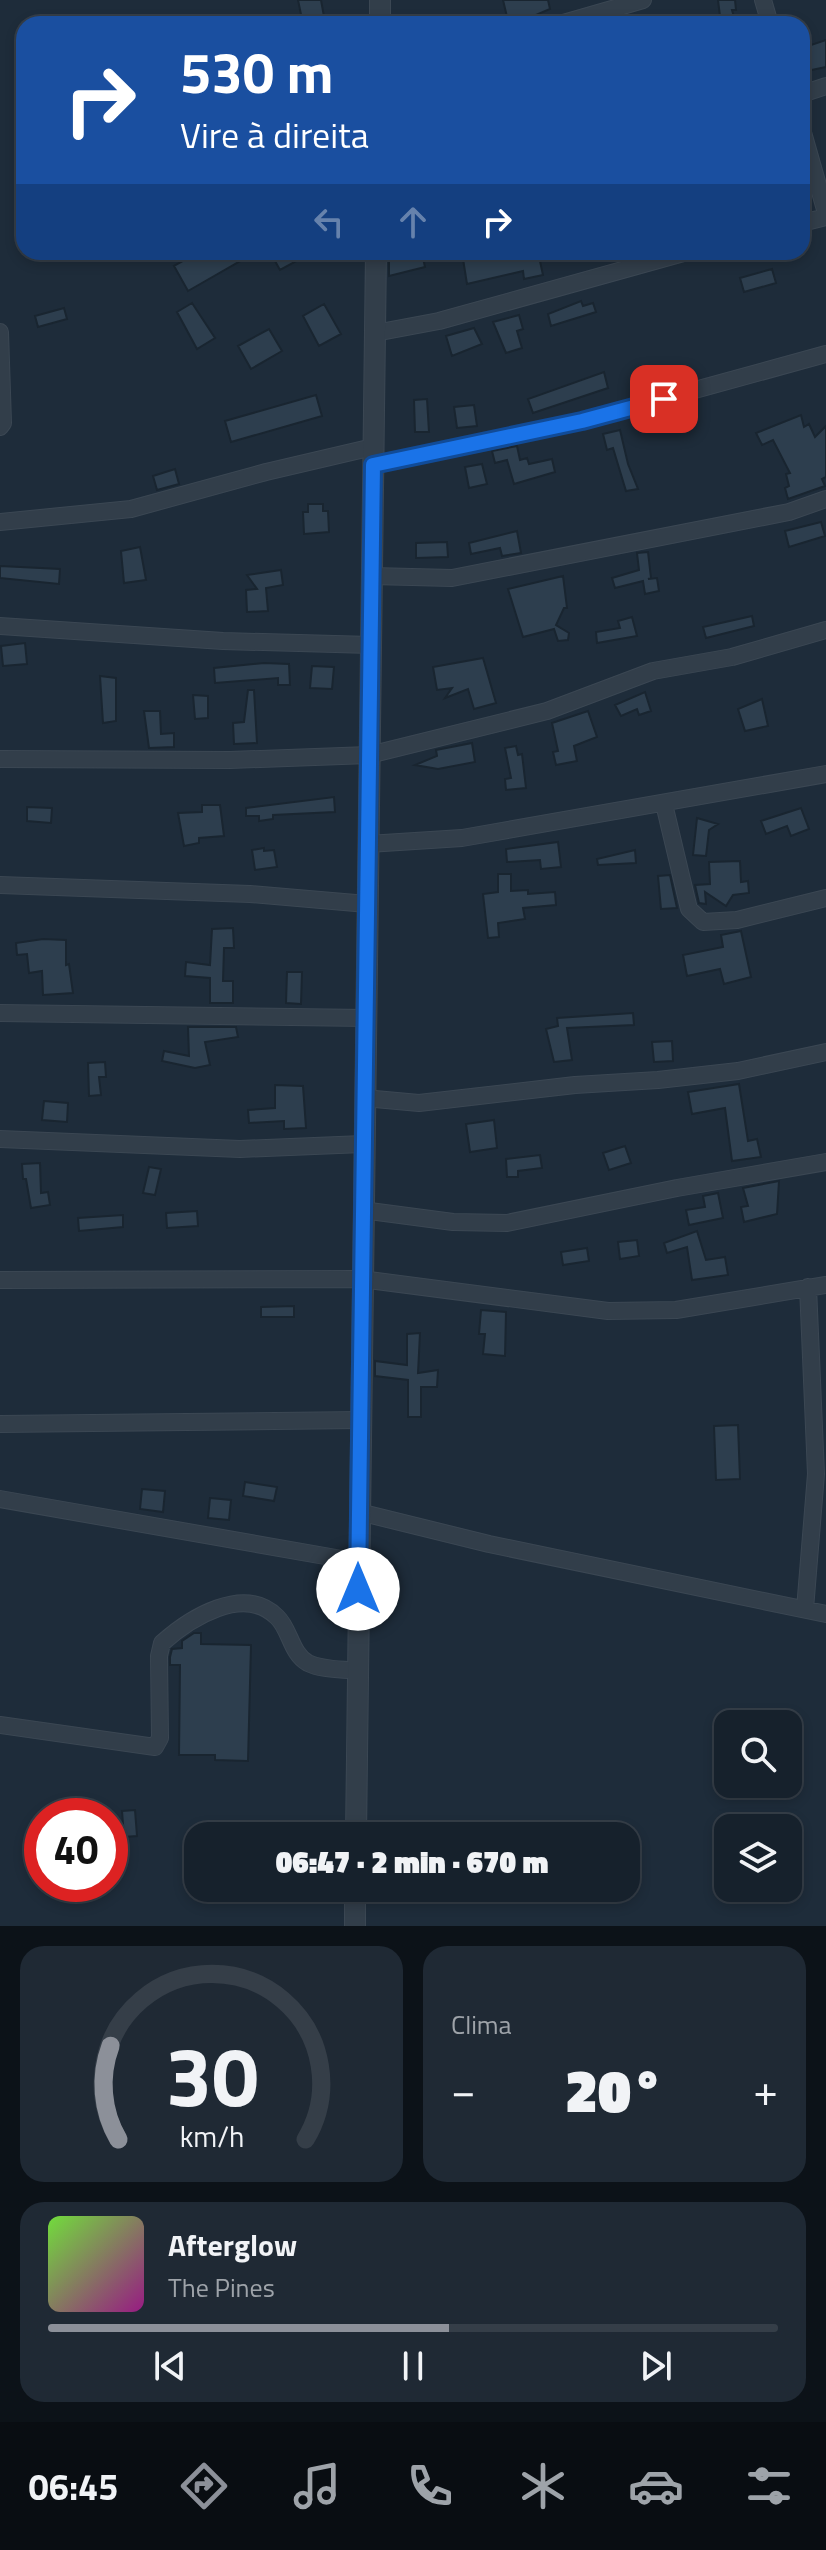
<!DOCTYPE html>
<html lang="pt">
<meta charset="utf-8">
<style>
:root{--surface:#16212c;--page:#1f2934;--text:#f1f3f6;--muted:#9ea3a9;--line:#353e48;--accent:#8c9099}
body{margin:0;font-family:"Titillium Web",sans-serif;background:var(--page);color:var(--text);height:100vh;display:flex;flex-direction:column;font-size:30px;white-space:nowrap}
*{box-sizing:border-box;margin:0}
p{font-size:26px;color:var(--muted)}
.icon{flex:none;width:44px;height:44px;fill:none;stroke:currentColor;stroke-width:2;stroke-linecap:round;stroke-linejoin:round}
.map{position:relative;height:1926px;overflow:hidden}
.panel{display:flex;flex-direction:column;gap:20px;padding:20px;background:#0c1218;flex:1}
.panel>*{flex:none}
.banner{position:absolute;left:16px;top:16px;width:794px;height:244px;border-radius:24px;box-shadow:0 4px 12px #0003,0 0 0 2px var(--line);background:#1a4fa0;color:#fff;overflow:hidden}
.buttons{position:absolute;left:714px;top:1710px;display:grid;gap:16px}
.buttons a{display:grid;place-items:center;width:88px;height:88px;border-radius:16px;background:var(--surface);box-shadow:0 4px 12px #0003,0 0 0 2px var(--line);font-size:40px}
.speed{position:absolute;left:24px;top:1798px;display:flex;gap:16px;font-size:40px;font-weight:700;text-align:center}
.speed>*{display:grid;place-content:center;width:104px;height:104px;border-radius:50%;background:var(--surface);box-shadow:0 4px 12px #0003,0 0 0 2px var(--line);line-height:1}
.speed .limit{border:12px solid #d22;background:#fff;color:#111}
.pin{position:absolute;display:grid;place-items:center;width:68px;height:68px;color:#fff;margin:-34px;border-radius:16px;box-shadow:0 4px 12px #0006}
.me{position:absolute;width:88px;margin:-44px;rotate:0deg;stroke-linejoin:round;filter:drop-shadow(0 0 6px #0008)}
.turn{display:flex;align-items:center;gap:28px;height:168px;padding:0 32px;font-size:36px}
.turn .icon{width:104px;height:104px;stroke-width:2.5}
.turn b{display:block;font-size:56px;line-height:68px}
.lanes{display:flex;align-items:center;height:76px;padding:0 32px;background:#0003;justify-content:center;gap:40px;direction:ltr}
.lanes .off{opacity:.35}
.big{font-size:60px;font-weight:800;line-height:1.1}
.panel .widget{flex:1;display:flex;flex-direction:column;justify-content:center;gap:12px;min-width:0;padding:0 28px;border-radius:24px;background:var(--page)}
.panel .dial{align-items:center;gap:0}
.dial svg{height:208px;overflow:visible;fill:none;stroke:var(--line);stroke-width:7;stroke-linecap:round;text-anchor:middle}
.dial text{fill:var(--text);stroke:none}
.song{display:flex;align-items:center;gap:24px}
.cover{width:96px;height:96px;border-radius:12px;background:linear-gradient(135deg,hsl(100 70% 55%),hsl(310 70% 35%))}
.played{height:8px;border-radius:4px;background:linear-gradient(90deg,var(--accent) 55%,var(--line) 55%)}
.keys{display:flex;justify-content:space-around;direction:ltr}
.heat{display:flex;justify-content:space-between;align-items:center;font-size:44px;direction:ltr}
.panel .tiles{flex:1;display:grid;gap:20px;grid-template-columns:1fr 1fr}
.widget:last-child{grid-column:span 2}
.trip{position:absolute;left:184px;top:1822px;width:456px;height:80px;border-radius:24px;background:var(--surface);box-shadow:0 4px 12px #0003,0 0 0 2px var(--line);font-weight:800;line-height:80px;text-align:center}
.tab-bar{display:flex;height:128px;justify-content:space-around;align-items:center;background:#090d12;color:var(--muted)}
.tab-bar .icon{width:56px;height:56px}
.tab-bar .current{color:var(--accent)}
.tab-bar b{font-size:36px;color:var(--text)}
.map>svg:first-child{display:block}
</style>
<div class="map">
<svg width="826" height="1926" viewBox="0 0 826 1926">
<rect width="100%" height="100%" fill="#1e2c3a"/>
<path fill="#2d3e4e" stroke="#192530" stroke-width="2" d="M298 0H321L325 22 303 24Z
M503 0H548L550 9 529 18 508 21Z
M718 0H735L736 10H732L736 24H721Z
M826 40V67L802 72V48Z
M199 252H256L188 291 174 266Z
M270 252H313L280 270Z
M495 252H538L543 275 524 279 523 271 467 284 463 259Z
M422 253 425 267 389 276V256Z
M772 269 776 283 744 292 740 278Z
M581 301 583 306 593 303 596 312 551 326 548 314Z
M192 303 215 338 197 349 177 312Z
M324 304 341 334 319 346 303 316Z
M64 308 67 319 38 327 35 316Z
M519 315 523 329 517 331 522 348 506 353 493 322Z
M474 328 482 344 452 356 446 336Z
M269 329 282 351 251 369 238 346Z
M604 372 608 388 533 413 528 399Z
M316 395 322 416 231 442 225 421Z
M427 399 429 432H415L414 400Z
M474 405 477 426 457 428 454 407Z
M801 415 804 427 809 424 815 437 826 426V477L822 479 825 486 788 499 785 488 789 486 786 474 790 473 773 440 762 445 756 433Z
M620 430 628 464 638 489 626 491 613 448 607 450 603 434Z
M517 446 520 460 527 458 529 464 552 459 555 472 514 484 507 460 495 463 492 451Z
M482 464 487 484 469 488 465 467Z
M175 469 179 484 157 490 153 476Z
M308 504H323V511H328L329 532 304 534 303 512H308Z
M821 522 825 536 789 547 785 531Z
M517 531 521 553 502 556 500 548 471 554 469 543Z
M447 542 448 557 416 558V543Z
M140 547 146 580 124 583 121 551Z
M648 552 651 578 648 579 657 578 659 591 645 594 643 581 615 588 612 578 639 570 637 553Z
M0 566 60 569 59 584 0 578Z
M281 570 283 585 266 588 268 611 247 612 246 590 257 589 247 575Z
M563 576 567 608H564L556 625 569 633 568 640 558 641 554 629 523 637 508 589Z
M752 616 754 626 706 638 703 627Z
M632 617 637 636 597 643 596 632 620 628 618 621Z
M25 643 27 664 3 666 1 646Z
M483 658 496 703 474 709 468 689 445 698 452 688 437 690 433 667Z
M264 663 289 664 290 685H278V678L215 683 214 668Z
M312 666 334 667 332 689 310 688Z
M100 676 116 678V721L103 723Z
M248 690H254L257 743 234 744 233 723 244 722Z
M645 692 651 711 639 715 637 709 621 716 615 705Z
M193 695 208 696V718L195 719Z
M762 699 768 726 745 731 738 709Z
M144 711H160L161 734 174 733V747L149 748Z
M588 711 597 737 574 746 577 761 556 765 553 752 558 751 552 723Z
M472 743 475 762 438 769 415 765 437 756 436 750Z
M516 746 518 755 522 754 526 788 506 790 505 779 511 778 505 748Z
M334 797 335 812 273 815V819L259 821V816H246V808Z
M202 805H220L224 836 199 838V843L184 846 178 813 202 812Z
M27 807 52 808 51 823 27 821Z
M801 808 809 829 791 836 787 826 766 834 761 821Z
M697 818 718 824 709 830 706 856 693 855Z
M558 842 561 867 541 869 540 860 507 862 506 849Z
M264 848V851L274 850 277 867 255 870 252 850Z
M635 850 636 863 598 865 597 859Z
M740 861 741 882 748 881 749 893 733 895 726 906 705 892 706 904 699 903 695 885 710 884 709 862Z
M498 874H511V891L528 890V894L555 892 556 905 523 908 525 919 498 923 499 937 488 938 483 894 498 892Z
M670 875 677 908 661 909 658 876Z
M233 928 234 948H224L223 981H233V1003H210V978L185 976 186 962 210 965 212 929Z
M741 931 751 977 724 984 720 969 687 976 683 955 723 947 721 935Z
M43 939 66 940V965L69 964 73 993 43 995 42 971 29 973 27 954 17 955 16 943Z
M287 972H302L301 1004 286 1003Z
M633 1013 634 1025 567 1028 572 1060 554 1062 546 1029 558 1026 557 1018Z
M188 1027H236L238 1037 205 1042 210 1065 195 1068 162 1061 164 1051 189 1056Z
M672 1041 673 1061 654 1062 652 1042Z
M105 1062 106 1077H99L101 1095 89 1096 88 1063Z
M739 1084 748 1141 757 1139 761 1157 732 1161 725 1108 692 1114 688 1092Z
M275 1085 303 1086 306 1128 284 1129V1121L249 1123 248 1110 275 1108Z
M44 1101 68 1103 67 1122 42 1120Z
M494 1120 497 1148 470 1152 466 1124Z
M625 1146 631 1163 609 1170 603 1153Z
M540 1155 542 1168 518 1171V1177H507L506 1159Z
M40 1163 41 1193 48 1192 50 1205 31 1208 26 1179H23L22 1164Z
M149 1167 161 1169 155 1195 143 1193Z
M779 1181 777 1214 744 1222 741 1207 748 1206 743 1188Z
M718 1193 723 1218 689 1225 686 1210 705 1207 703 1196Z
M197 1211 198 1226 167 1228 166 1213Z
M123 1215V1227L79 1231 78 1218Z
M697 1231 706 1260 725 1257 728 1275 692 1280 687 1247 667 1253 664 1243Z
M637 1240 639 1256 620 1259 618 1242Z
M587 1248 589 1261 563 1265 561 1252Z
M294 1306V1317H261V1307Z
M481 1310 506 1312 505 1356 483 1354 485 1334H479Z
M420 1333 418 1373 438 1370 437 1387H421V1417H408V1380L375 1376V1361L407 1365V1334Z
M738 1425 740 1479 716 1480 714 1426Z
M245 1482 277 1487 274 1501 243 1496Z
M142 1489 165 1491 163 1512 140 1509Z
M210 1498 231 1500 229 1520 208 1518Z
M194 1633H201V1644L251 1645 248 1761 215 1760V1755H179L180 1665H170V1657L172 1649 182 1648V1641Z
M135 1810 137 1836 124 1837 122 1811Z"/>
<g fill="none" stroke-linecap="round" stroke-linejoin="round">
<defs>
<path id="minor" d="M763 0 770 24
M560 24 643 0
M802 94 826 86
M802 129 826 213
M802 223 826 217
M0 332 3 423 0 427
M375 333 439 321 687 252
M373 465 582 421 826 354
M0 522 131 509 266 472 373 447
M372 576 452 578 789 512 826 499
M0 626 223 641 371 645
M0 759 230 760 369 755 547 711 653 671 732 657 826 630
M664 804 689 909 703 922 737 920 826 898
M368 844 462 838 826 774
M0 885 250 894 367 904
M0 1013 366 1018
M364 1098 419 1103 575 1085 658 1080 738 1071 826 1052
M0 1139 240 1149 363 1144
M362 1210 453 1222 507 1223 677 1188 826 1162
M0 1280 361 1279 608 1311 676 1310 826 1285
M0 1424 360 1420
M0 1499 359 1562
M359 1512 489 1544 826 1614
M805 1609 816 1474 808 1287
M0 1725 155 1747 160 1738 159 1656 162 1643C190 1618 244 1584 277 1617 290 1629 291 1654 308 1663 322 1670 342 1669 358 1671"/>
<path id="tertiary" d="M380 24V0
M356 1836 376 252
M355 1926V1888"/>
</defs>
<use href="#minor" stroke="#3b4753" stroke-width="18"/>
<use href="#tertiary" stroke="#3b4753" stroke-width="22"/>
<use href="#minor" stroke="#323e4a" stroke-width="16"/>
<use href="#tertiary" stroke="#323e4a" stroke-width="20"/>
</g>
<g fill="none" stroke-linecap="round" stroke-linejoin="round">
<defs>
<path id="route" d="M358 1589 373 465 582 421 664 399"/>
</defs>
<use href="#route" stroke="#114b97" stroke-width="20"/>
<use href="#route" stroke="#1a73e8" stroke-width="14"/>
</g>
</svg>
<div class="buttons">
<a><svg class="icon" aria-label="search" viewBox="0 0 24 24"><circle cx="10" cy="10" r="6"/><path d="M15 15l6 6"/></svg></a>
<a><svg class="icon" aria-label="layers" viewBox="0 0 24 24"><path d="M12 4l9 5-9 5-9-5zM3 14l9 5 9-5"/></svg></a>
</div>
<div class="speed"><div class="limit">40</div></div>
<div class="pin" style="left:664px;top:399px;background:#d93025"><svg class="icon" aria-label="arrive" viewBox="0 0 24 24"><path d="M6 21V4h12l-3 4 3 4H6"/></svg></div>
<svg class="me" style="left:358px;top:1589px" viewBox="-20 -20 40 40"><circle r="19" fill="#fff"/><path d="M0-13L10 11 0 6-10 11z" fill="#1a73e8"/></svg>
<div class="trip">06:47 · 2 min · 670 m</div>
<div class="banner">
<div class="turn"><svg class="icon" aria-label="right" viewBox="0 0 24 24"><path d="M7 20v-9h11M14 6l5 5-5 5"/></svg><div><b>530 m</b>Vire à direita</div></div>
<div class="lanes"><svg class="icon off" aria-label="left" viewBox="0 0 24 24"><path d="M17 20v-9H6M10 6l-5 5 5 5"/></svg><svg class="icon off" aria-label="ahead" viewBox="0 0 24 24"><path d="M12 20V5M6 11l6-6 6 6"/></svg><svg class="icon" aria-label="right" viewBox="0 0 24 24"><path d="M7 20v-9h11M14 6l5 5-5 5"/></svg></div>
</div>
</div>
<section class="panel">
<div class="tiles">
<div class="widget dial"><svg viewBox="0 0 100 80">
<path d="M14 69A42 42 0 1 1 86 69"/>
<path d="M14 69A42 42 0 0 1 11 33" stroke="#8c9099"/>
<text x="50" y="56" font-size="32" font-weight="700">30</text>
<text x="50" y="72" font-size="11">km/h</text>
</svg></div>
<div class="widget"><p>Clima</p>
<div class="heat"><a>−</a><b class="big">20°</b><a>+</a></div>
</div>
<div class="widget">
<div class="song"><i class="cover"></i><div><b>Afterglow</b><p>The Pines</p></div></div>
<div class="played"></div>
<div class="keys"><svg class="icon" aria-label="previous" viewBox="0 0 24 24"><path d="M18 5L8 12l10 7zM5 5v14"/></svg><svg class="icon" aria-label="pause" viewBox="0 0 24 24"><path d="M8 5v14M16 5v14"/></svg><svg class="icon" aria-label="next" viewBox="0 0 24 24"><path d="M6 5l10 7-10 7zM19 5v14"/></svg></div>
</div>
</div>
</section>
<nav class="tab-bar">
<b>06:45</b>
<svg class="icon current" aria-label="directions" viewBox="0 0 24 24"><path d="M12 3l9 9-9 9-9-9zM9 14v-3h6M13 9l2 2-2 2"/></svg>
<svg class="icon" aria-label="music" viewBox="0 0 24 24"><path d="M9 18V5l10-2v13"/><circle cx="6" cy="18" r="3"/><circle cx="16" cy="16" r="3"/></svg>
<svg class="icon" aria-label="phone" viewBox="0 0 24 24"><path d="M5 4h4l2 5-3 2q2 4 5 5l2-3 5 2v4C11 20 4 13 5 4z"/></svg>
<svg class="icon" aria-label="climate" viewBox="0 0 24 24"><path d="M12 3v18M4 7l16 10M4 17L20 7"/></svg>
<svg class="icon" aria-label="car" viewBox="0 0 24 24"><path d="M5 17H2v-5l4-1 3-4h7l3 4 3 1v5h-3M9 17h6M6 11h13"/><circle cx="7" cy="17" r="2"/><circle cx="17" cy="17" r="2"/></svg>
<svg class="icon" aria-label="filters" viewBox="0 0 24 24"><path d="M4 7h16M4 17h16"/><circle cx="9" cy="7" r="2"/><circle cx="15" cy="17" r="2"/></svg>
</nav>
